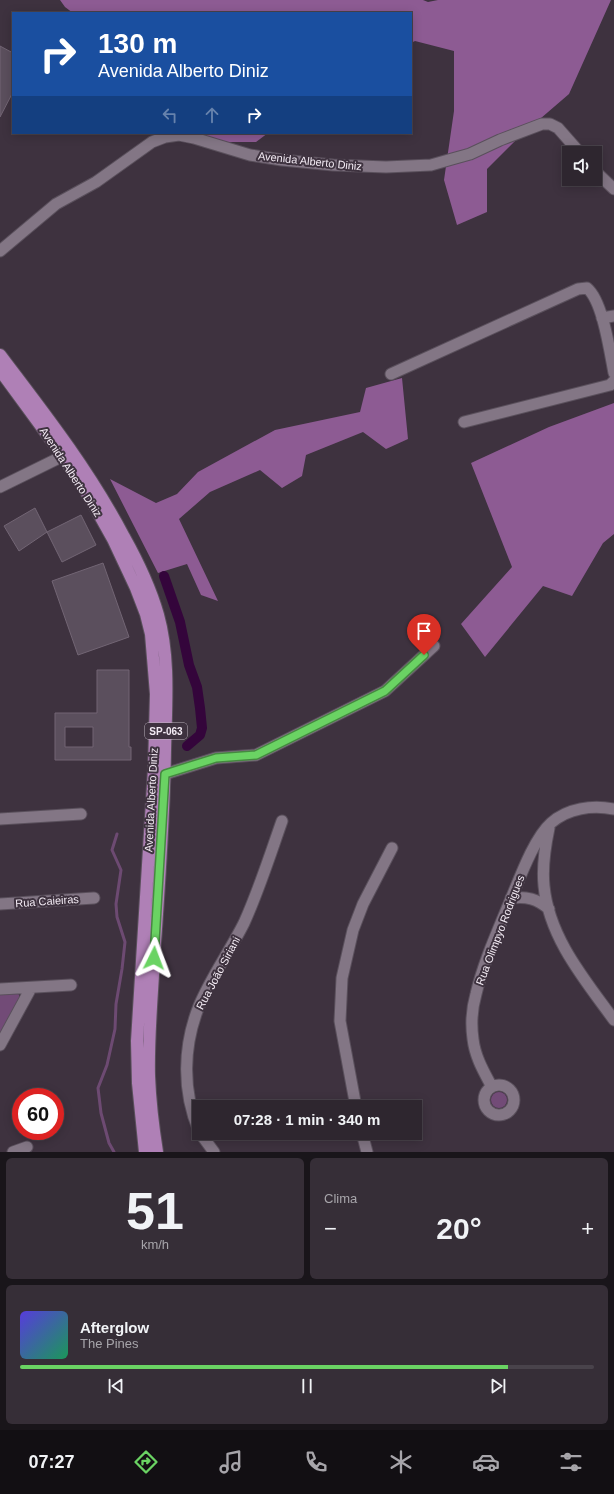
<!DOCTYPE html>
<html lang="pt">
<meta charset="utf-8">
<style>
:root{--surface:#2e262f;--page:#362e37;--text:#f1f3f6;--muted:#a7a5aa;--line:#49434b;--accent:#6ad363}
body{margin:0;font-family:Arial,sans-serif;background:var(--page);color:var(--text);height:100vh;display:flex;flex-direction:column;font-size:15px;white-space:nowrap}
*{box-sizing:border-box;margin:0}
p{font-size:13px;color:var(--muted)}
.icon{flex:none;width:22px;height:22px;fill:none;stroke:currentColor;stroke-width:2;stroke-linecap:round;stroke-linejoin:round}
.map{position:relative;height:1152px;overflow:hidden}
.sheet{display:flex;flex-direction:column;gap:6px;padding:6px;background:#19151a;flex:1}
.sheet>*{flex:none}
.top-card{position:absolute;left:12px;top:12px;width:400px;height:122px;border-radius:0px;box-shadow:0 2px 10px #0003,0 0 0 1px var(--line);background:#1a4fa0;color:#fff;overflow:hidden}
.fabs{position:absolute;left:562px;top:146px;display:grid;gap:8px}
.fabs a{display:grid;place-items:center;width:40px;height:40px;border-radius:0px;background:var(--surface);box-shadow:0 2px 10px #0003,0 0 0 1px var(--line);font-size:20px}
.speed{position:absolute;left:12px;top:1088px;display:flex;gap:8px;font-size:20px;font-weight:700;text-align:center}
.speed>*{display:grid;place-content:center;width:52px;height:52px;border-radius:50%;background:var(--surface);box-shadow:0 2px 10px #0003,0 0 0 1px var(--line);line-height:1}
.speed .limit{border:6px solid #d22;background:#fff;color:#111}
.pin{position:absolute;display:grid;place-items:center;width:34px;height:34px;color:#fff;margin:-41px -17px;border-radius:50% 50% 50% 0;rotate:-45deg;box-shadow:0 0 4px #0007}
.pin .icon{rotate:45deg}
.me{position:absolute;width:44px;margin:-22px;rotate:3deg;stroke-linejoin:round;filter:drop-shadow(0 0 3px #0008)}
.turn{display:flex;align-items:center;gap:14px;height:84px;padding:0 20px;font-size:18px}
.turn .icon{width:52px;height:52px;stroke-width:2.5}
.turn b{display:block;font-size:28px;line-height:34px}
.lanes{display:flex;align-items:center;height:38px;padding:0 20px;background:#0003;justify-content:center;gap:20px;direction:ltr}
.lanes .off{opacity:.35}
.big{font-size:30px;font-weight:700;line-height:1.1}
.sheet .card{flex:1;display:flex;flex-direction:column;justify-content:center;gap:6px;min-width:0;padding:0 14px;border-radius:6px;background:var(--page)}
.sheet .dial{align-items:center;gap:0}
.dial b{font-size:52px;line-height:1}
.song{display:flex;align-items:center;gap:12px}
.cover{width:48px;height:48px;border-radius:6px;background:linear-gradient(135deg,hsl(250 70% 55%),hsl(150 70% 35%))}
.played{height:4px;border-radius:2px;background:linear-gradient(90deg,var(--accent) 85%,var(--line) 85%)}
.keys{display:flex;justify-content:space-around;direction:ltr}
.heat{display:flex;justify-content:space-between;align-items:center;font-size:22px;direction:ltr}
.sheet .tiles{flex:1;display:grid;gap:6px;grid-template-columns:1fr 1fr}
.card:last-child{grid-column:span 2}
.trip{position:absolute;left:192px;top:1100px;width:230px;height:40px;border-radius:0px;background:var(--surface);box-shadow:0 2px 10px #0003,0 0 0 1px var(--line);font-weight:700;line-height:40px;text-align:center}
.menu{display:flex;height:64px;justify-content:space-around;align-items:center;background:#120f13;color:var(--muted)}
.menu .icon{width:28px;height:28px}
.menu .selected{color:var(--accent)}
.menu b{font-size:18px;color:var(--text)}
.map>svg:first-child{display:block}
</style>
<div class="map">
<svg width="614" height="1152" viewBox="0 0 614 1152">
<rect width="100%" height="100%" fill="#3e323f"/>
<path fill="#724b77" d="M16 990 19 995V1001L0 1034V992Z
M491 1100a8 8 0 1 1 16 0a8 8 0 1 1-16 0Z"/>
<path fill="#8d5b93" d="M60 0H423L428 2 438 0H611L569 94 519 137 487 169V212L457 225 444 180 454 111V51L415 41 411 43V13H73L65 7Z
M200 133H268L256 142H198Z
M402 378 408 439 386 449 363 432 306 455 302 476 282 488 260 470 210 492 179 519 218 601 201 595 187 564 158 573 110 479 156 503 177 494 198 472 275 430 360 412 366 388Z
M614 403V534L603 543 572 596 543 586 485 657 461 624 512 567 471 463 549 427Z"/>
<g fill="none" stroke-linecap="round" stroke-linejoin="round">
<path stroke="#6d4a72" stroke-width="3" d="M114 1152 109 1143 101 1113 98 1088 107 1065 115 1029 116 1004 122 969 125 942 117 917 116 904 121 870 112 850 117 834"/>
<path stroke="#34053b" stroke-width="10" d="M164 576 180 622 189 665 197 687 200 708 202 728 200 735 187 746"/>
</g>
<path fill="#5b4f5d" stroke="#726574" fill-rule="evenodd" d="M0 46 13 53V92L0 117Z
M35 508 47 532 19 551 4 526Z
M81 515 96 545 62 562 47 532Z
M103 563 129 637 78 655 52 581Z
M97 670H129V747H131V760H55V713H97ZM65 727H93V747H65Z"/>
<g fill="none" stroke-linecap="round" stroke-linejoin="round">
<defs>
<path id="minor" d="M595 171 614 189
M0 251 56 204 96 182 152 142 165 137 179 135 194 138 250 155 282 160 333 165 386 167 431 165 452 159 470 154 500 140 542 124H550L558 128 580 153
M602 318 614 316
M391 374 578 289 587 288C603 301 610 353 614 373
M464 422 610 385 614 381
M0 487 63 456
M165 774 216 758 256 755 385 691 434 646
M0 819 81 814
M549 828C545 847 542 867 544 886 549 938 585 980 614 1020
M511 898C527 896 537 899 549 909
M0 904 94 898
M0 989 71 985
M0 1045 31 988
M484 1100a15 15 0 1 1 30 0a15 15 0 1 1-30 0Z
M492 1087C484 1072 475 1057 473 1039 471 1025 472 1008 476 994 483 964 496 935 508 906 518 883 533 839 551 823 568 808 592 805 614 809
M356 1107 340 1021 342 978 353 930 363 904 392 848
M199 1131C182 1091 183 1046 199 1006 211 977 230 951 244 923 259 890 270 855 282 821
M200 1133 214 1152
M362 1133 367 1152
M13 1152 27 1147"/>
<path id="major" d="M0 355C45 414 90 472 124 537 138 562 150 587 158 615 170 658 166 705 165 750 164 819 159 888 154 957 152 997 148 1037 149 1076 150 1101 153 1127 157 1152
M0 370 63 456 90 498 113 539 136 588 146 614 151 634 156 694 154 769 137 1041 138 1083 145 1152"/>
</defs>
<use href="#minor" stroke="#5a505c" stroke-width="13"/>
<use href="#major" stroke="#5a505c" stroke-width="14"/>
<use href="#minor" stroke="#837685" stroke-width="11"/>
<use href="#major" stroke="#af80b6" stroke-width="12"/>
</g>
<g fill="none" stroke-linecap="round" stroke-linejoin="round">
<defs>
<path id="route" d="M154 958 165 774 216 758 256 755 385 691 424 655"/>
</defs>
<use href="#route" stroke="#458940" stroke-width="10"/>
<use href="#route" stroke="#6ad363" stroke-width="7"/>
</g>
<g text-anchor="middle" stroke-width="4" stroke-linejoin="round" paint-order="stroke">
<rect fill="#3e323f" stroke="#bdb4be" stroke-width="1" x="145" y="723" width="42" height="16" rx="3"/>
<g font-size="10" font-weight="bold" fill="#f3ebf4">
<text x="166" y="735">SP-063</text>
</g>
<g font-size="11" fill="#f3ebf4" stroke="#3e323f">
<text transform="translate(310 161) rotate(6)" y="4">Avenida Alberto Diniz</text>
<text transform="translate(71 472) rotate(57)" y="4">Avenida Alberto Diniz</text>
<text transform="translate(151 800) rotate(-87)" y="4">Avenida Alberto Diniz</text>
<text transform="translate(47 901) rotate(-4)" y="4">Rua Caieiras</text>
<text transform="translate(500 930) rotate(-69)" y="4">Rua Olimpyo Rodrigues</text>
<text transform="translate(218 973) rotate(-62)" y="4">Rua João Siriani</text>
</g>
</g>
</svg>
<div class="fabs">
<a><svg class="icon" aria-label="sound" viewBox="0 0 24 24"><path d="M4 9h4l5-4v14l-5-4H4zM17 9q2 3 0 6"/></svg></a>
</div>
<div class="speed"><div class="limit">60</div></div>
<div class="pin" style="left:424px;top:655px;background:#d93025"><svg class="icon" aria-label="arrive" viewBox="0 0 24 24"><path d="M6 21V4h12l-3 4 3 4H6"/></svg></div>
<svg class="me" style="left:154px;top:958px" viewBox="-20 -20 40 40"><path d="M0-17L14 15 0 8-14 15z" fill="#6ad363" stroke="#fff" stroke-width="4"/></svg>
<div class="trip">07:28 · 1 min · 340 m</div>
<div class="top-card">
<div class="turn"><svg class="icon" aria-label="right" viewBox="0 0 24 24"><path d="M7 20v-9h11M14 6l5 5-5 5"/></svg><div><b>130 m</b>Avenida Alberto Diniz</div></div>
<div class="lanes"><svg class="icon off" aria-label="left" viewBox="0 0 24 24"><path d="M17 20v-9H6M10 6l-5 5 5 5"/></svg><svg class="icon off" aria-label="ahead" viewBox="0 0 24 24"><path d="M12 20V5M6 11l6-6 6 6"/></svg><svg class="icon" aria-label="right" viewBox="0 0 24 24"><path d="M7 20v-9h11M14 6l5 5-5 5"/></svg></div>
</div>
</div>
<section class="sheet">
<div class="tiles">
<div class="card dial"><b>51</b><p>km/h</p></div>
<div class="card"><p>Clima</p>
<div class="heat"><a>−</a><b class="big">20°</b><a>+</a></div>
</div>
<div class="card">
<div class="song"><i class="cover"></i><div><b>Afterglow</b><p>The Pines</p></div></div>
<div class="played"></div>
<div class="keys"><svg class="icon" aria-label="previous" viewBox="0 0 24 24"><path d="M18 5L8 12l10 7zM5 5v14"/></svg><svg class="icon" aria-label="pause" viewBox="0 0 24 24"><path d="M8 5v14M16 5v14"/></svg><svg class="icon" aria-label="next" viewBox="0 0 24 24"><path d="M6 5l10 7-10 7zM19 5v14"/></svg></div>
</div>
</div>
</section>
<nav class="menu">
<b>07:27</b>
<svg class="icon selected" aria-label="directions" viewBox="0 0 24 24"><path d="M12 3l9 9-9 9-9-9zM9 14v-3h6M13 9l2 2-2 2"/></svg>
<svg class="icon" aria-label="music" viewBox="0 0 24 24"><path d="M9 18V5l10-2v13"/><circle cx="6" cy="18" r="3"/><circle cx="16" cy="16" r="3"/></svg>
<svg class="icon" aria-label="phone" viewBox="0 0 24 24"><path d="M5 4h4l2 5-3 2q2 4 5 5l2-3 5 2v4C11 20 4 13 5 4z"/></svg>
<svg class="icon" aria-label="climate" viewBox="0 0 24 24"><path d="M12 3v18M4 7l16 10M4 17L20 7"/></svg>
<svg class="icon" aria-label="car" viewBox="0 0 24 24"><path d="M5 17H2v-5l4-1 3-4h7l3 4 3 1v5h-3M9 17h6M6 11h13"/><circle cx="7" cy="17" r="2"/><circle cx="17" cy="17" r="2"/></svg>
<svg class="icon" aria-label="filters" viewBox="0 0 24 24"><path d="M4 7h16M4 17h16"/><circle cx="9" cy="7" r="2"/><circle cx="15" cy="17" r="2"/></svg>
</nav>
